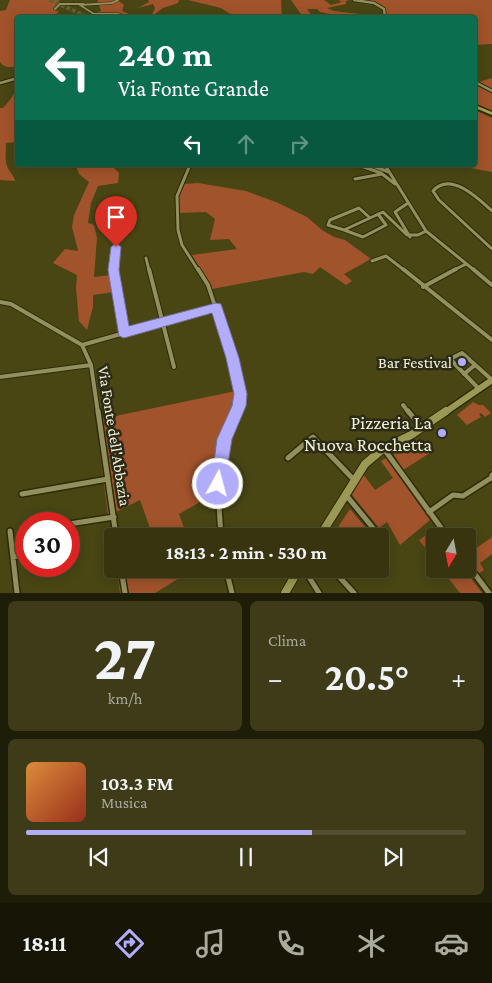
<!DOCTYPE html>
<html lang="it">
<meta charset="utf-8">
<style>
:root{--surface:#37340f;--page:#3e3c18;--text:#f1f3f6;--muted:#aaaa9e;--line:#514f2f;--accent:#b1adfa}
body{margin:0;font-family:"Crimson Pro",serif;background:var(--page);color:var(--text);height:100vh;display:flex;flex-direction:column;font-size:19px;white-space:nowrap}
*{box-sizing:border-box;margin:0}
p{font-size:16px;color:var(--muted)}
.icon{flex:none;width:28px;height:28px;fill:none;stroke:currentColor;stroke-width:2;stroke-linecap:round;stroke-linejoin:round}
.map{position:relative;height:593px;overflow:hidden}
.details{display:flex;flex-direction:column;gap:8px;padding:8px;background:#1e1d08;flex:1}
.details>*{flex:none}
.guide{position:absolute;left:15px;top:15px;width:462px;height:152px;border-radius:5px;box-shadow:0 2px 12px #0003,0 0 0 1px var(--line);background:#0b6e4f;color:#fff;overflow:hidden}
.needle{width:32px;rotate:190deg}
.controls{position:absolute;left:426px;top:528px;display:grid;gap:10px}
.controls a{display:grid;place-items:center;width:50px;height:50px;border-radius:5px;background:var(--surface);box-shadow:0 2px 12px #0003,0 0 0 1px var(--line);font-size:25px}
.speed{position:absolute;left:15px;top:512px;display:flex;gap:10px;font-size:25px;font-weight:700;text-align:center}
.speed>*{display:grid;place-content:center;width:65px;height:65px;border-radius:50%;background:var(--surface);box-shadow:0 2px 12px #0003,0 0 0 1px var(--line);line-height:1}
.speed .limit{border:8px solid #d22;background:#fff;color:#111}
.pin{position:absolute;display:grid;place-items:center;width:42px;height:42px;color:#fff;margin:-51px -21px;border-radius:50% 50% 50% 0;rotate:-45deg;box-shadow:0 0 5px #0007}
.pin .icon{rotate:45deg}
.me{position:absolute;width:55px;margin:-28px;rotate:7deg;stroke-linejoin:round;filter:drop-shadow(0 0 4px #0008)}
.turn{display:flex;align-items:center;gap:18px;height:105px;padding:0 20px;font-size:22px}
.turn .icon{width:65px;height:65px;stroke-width:2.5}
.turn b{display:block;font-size:35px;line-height:42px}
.lanes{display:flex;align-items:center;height:48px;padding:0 20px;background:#0003;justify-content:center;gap:25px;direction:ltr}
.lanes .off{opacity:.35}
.big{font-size:38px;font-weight:700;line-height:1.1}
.details .widget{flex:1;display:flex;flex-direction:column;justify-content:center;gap:8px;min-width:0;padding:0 18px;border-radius:8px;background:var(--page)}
.details .dial{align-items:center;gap:0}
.dial b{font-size:65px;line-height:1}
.song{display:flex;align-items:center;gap:15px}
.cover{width:60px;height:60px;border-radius:8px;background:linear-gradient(135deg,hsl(30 70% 55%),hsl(10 70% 35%))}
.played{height:5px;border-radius:2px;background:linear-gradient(90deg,var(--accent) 65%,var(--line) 65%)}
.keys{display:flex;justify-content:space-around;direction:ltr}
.heat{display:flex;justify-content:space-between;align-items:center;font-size:28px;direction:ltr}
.details .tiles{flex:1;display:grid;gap:8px;grid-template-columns:1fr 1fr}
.widget:last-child{grid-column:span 2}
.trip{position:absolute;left:104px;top:528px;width:285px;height:50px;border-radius:5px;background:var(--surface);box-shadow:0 2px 12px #0003,0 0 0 1px var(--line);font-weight:700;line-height:50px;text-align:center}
.menu{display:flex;height:80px;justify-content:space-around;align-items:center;background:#161506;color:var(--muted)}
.menu .icon{width:35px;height:35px}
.menu .current{color:var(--accent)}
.menu b{font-size:22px;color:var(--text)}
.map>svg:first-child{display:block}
</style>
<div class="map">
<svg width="492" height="593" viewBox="0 0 492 593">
<rect width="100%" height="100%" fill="#494614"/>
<path fill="#a1532b" d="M10 0H60L53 9 59 12 51 17 18 18 17 67C10 67 4 68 0 62V11L6 10Z
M98 0H117L113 3 119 1 124 5 122 11 136 17H81L101 11 99 5H109V3H97Z
M148 0H179L178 3 163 8 151 17 155 8 153 4 138 8 149 2Z
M188 0H281L282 17H216L232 15 221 8Z
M291 0H324L331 5 342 2 338 0H349L346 1V4L327 8 334 11 377 16 335 15 320 12 317 9H307L313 17H301H303Z
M355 0H492V44L475 45V18L386 17 384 9 379 5Z
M492 78V89H490L492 92V113L475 105V83Z
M17 90V142L6 143C6 152 4 163 9 170 12 175 14 176 15 181L0 180V108H3C9 102 12 96 17 90Z
M475 110 492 118V172L455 165H475Z
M76 165H96L100 168 106 165H126L113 167 119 173 118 183 98 186 91 203 88 223 94 225 97 238 94 277 112 275 114 292 93 295V307L87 330 79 321 76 288 77 275 53 263 65 249 78 251 72 227 74 215 89 182 79 174Z
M198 183 246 191 276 202 307 217 322 230 334 237 345 240 371 259 344 274 352 281 346 285 320 267 313 274 304 272 212 289 192 255 237 249 229 239 210 240 215 219 206 212 179 213V196L183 184Z
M236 391 222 439 216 493 179 514 187 536H142L151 531 140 500 108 516 96 420Z
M473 402 479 405H483L491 413 485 417 481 413 479 414 481 417 467 425 457 415Z
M419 439 430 453 403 470 393 453Z
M386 458 430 520 400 545 387 522 379 528 352 495 363 474 375 490 393 478 381 461Z
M350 509 372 535 371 536H332Z
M435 529 440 536H435V561L419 540Z
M492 537V554L480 563 484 570 478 574 468 560V554Z
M117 569H184L186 574 155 593H120Z
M441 569H464L482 593H460Z"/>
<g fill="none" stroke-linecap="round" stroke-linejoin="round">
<path stroke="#626031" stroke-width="4" stroke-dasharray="4 2" stroke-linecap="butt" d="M50 0 90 18"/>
<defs>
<path id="minor-far4" d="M118 0 112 3 80 5 94 14H118L129 18
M55 9 60 4H83"/>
<path id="minor-far3" d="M475 82 492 91
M0 83 18 78"/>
<path id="minor-far2" d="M190 165 177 196 178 230 182 245 198 270
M358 165 381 173 395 184
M370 165 389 172
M385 165 426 231 474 270
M355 179 382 174
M408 203 395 212 410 237
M492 211C478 198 450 171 433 191L439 200 492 249
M369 217 359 208 330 220 328 225 344 230 383 212 407 235H418L426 231
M344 230 363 237 386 225 378 214
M146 258 149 270
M372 261 386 256 404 270
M114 270 116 247
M454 270 466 264"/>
<path id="minor-far1" d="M114 269 124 333
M149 269 174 367
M198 269 208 285 232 358 240 394 236 413
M403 269 492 340
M473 269 492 285
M423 287 456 269
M0 302 11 304 82 345 91 365 98 413
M82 345 216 307
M464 374 475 365
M0 377 91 365
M479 389 450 359 462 353 492 380
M403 405 409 413"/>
<path id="minor" d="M98 411 116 536
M408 411 422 428
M384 449 447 536
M288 458 313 437 355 481
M22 494 108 479
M346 495 378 534
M429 512 453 495 463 496 491 478 492 475
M69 524 114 517
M10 531 17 593
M221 536C219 504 215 471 225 440 228 430 233 421 237 411
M13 557 26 554
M468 565 489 593
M121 569 125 593
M226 569 232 593
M304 569 319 593
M332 569 354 593"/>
<path id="tertiary" d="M354 0 374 3 384 9 385 18"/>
<path id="secondary-far1" d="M444 413 492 380"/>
<path id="secondary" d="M320 536 365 464 384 448 411 435 446 411
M285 593 299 569"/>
<path id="primary" d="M475 105 492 112V115L475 108Z"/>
</defs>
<use href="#minor-far4" stroke="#2e2c06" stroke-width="3"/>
<use href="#minor-far3" stroke="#2e2c06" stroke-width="4.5"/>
<use href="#minor-far2" stroke="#2e2c06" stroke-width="5"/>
<use href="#minor-far1" stroke="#2e2c06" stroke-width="6"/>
<use href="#minor" stroke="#2e2c06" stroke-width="8"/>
<use href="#tertiary" stroke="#2e2c06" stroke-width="4"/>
<use href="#secondary-far1" stroke="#2e2c06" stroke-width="9"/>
<use href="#secondary" stroke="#2e2c06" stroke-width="10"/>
<use href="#primary" stroke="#2e2c06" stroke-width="3"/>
<use href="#minor-far4" stroke="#92905e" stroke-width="2"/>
<use href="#minor-far3" stroke="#92905e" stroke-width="2.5"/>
<use href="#minor-far2" stroke="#92905e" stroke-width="3"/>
<use href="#minor-far1" stroke="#92905e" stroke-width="4"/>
<use href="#minor" stroke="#92905e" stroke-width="5"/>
<use href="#tertiary" stroke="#92905e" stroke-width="2.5"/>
<use href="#secondary-far1" stroke="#9c9955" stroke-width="6"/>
<use href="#secondary" stroke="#9c9955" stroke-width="8"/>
<use href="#primary" fill="#a6a14c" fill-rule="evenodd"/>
</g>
<path fill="#b1adfa" stroke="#7370a2" d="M116 243 121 247 119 270 129 326 216 303 221 304 239 358 247 394 246 406 232 439 224 489 218 491 213 489 211 484 217 439 232 406 234 394 226 358 212 313 124 338 119 336 108 270 111 247Z"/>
<g fill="#b1adfa" stroke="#2c2b17" stroke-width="2">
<circle cx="462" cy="362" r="5"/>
<circle cx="442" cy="433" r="5"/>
</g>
<g text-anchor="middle" stroke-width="5" stroke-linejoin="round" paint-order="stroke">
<g font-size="16" fill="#f3f2d8" stroke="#2c2b17" text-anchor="end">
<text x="452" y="368">Bar Festival</text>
</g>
<g font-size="16" fill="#f3f2d8" stroke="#2c2b17">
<text transform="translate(115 436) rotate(81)" y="6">Via Fonte dell'Abbazia</text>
</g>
<g font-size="19" fill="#f3f2d8" stroke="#2c2b17" text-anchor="end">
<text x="432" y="429">Pizzeria La<tspan x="432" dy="22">Nuova Rocchetta</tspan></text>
</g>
</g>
</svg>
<div class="controls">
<a><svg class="needle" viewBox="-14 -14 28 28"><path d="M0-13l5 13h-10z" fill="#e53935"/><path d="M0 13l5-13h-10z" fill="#aaaa9e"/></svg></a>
</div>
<div class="speed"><div class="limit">30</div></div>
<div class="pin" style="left:116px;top:247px;background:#d93025"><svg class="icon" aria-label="arrive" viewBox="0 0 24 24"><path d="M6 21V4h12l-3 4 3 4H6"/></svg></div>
<svg class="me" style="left:218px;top:484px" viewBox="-20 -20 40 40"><circle r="17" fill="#b1adfa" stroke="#fff" stroke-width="3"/><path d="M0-11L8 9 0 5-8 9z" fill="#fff"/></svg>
<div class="trip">18:13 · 2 min · 530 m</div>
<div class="guide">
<div class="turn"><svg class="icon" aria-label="left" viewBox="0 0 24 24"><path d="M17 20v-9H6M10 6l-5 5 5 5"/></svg><div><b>240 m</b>Via Fonte Grande</div></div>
<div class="lanes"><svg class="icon" aria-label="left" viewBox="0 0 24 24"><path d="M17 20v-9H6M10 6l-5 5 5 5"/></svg><svg class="icon off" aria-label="ahead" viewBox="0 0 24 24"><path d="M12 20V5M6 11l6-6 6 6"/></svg><svg class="icon off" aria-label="right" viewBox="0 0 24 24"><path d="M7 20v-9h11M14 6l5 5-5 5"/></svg></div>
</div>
</div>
<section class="details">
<div class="tiles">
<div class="widget dial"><b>27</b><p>km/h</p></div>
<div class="widget"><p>Clima</p>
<div class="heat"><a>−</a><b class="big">20.5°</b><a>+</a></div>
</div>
<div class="widget">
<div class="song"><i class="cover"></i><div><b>103.3 FM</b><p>Musica</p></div></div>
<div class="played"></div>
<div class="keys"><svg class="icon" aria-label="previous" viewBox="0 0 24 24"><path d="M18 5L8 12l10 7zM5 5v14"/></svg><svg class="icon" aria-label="pause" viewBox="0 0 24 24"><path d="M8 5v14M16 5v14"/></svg><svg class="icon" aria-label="next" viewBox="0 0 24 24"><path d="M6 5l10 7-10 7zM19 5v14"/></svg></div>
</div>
</div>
</section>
<nav class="menu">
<b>18:11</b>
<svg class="icon current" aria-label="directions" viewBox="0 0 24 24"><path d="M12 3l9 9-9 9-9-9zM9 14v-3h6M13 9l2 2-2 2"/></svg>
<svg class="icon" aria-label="music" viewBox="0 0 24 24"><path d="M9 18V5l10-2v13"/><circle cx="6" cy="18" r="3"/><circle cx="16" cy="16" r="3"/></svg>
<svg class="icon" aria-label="phone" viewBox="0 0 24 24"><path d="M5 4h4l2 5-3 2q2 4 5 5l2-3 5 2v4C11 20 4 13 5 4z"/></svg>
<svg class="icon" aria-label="climate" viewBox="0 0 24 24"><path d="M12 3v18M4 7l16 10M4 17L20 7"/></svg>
<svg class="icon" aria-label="car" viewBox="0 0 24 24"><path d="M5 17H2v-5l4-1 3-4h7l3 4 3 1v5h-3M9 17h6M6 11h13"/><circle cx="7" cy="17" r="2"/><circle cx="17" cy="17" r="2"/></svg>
</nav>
